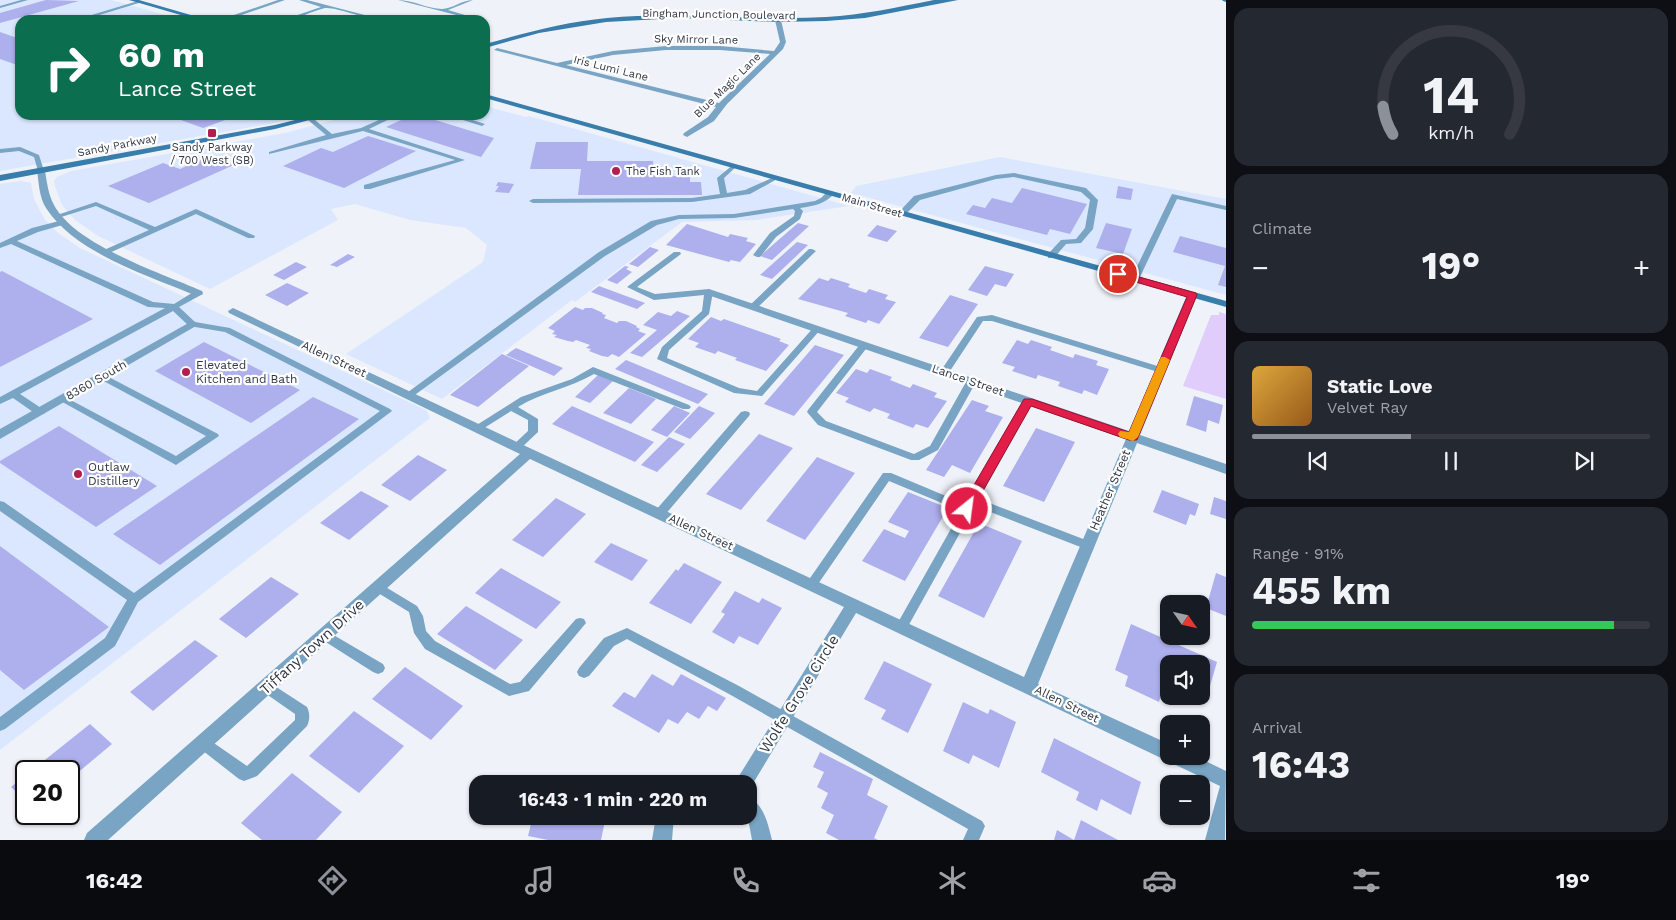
<!DOCTYPE html>
<meta charset="utf-8">
<style>
:root{--surface:#171b24;--page:#242831;--text:#f1f3f6;--muted:#9ea1a6;--line:#363941;--accent:#8c9099}
body{margin:0;font-family:"Work Sans",sans-serif;background:var(--page);color:var(--text);height:100vh;display:flex;flex-direction:column;font-size:19px;white-space:nowrap}
*{box-sizing:border-box;margin:0}
p{font-size:16px;color:var(--muted)}
.icon{flex:none;width:28px;height:28px;fill:none;stroke:currentColor;stroke-width:2;stroke-linecap:round;stroke-linejoin:round}
.map{position:relative;flex:1;overflow:hidden}
.panel{display:flex;flex-direction:column;gap:8px;padding:8px;background:#0d0f14;width:450px}
.panel>*{flex:none}
.guide{position:absolute;left:15px;top:15px;width:475px;height:105px;border-radius:15px;box-shadow:0 1px 4px #0004;background:#0b6e4f;color:#fff;overflow:hidden}
.needle{width:32px;rotate:124deg}
.buttons{position:absolute;left:1160px;top:595px;display:grid;gap:10px}
.buttons a{display:grid;place-items:center;width:50px;height:50px;border-radius:10px;background:var(--surface);box-shadow:0 1px 4px #0004;font-size:25px}
.speed{position:absolute;left:15px;top:760px;display:flex;gap:10px;font-size:25px;font-weight:700;text-align:center}
.speed>*{display:grid;place-content:center;width:65px;height:65px;border-radius:50%;background:var(--surface);box-shadow:0 1px 4px #0004;line-height:1}
.speed .limit{border:2px solid #111;border-radius:8px;background:#fff;color:#111}
.pin{position:absolute;display:grid;place-items:center;width:42px;height:42px;color:#fff;margin:-21px;border:2px solid #fff;border-radius:50%;box-shadow:0 1px 5px #0007}
.me{position:absolute;width:55px;margin:-28px;rotate:29deg;stroke-linejoin:round;filter:drop-shadow(0 0 4px #0008)}
.turn{display:flex;align-items:center;gap:18px;height:105px;padding:0 20px;font-size:22px}
.turn .icon{width:65px;height:65px;stroke-width:2.5}
.turn b{display:block;font-size:35px;line-height:42px}
.big{font-size:38px;font-weight:700;line-height:1.1}
.panel .tile{flex:1;display:flex;flex-direction:column;justify-content:center;gap:8px;min-width:0;padding:0 18px;border-radius:15px;background:var(--page)}
.panel .dial{align-items:center;gap:0}
.dial svg{height:130px;overflow:visible;fill:none;stroke:var(--line);stroke-width:7;stroke-linecap:round;text-anchor:middle}
.dial text{fill:var(--text);stroke:none}
.song{display:flex;align-items:center;gap:15px}
.cover{width:60px;height:60px;border-radius:8px;background:linear-gradient(135deg,hsl(40 70% 55%),hsl(30 70% 35%))}
.played{height:5px;border-radius:2px;background:linear-gradient(90deg,var(--accent) 40%,var(--line) 40%)}
.keys{display:flex;justify-content:space-around;direction:ltr}
.heat{display:flex;justify-content:space-between;align-items:center;font-size:28px;direction:ltr}
.charge{height:8px;border-radius:4px;background:linear-gradient(90deg,#34c759 91%,var(--line) 0)}
.trip{position:absolute;left:469px;top:775px;width:288px;height:50px;border-radius:15px;background:var(--surface);box-shadow:0 1px 4px #0004;font-weight:700;line-height:50px;text-align:center}
.dock{display:flex;height:80px;justify-content:space-around;align-items:center;background:#090b0e;color:var(--muted)}
.dock .icon{width:35px;height:35px}
.dock .on{color:var(--accent)}
.dock b{font-size:22px;color:var(--text)}
main{display:flex;flex:1;min-height:0}
.map>svg:first-child{display:block}
</style>
<main>
<div class="map">
<svg width="1226" height="840" viewBox="0 0 1226 840">
<rect width="100%" height="100%" fill="#eff3f9"/>
<path fill="#dae7ff" d="M0 0H112L183 20H20V115H307L269 124 0 171Z
M485 106 526 117 529 116 849 206 756 220 682 222 575 302 572 300 442 399 346 354 483 262 487 245 466 228 410 220 355 204 331 209 338 220 210 289 98 236 75 220 62 205 55 186 54 181 57 177 71 171 285 133 352 115H485Z
M1000 157 1226 199V295L851 193 856 186Z
M20 181 31 183 34 199 45 220 58 233 80 248 426 410 430 418 0 750V184Z"/>
<path fill="#e1cdfb" d="M1219 312 1226 314V399L1183 386 1211 315H1219Z"/>
<path fill="#aeafed" d="M46 0 79 1 0 23V13Z
M0 32 20 39V66L0 59Z
M167 115H218L228 119 203 128Z
M412 115H419L494 138 481 157 386 127Z
M368 136 416 151 344 188 283 166 321 148 333 152Z
M536 142H588L587 161H653L654 176H690V182H701L702 195H578L581 169H530Z
M211 155 236 164 149 203 108 186 163 163 180 169Z
M498 182 514 184 509 193 495 192 499 186H496Z
M1118 186 1133 189 1131 200 1116 198Z
M1022 188 1087 204 1070 234 1050 229 1047 235 966 214 973 205 985 208 992 198 1012 203Z
M798 223 809 226 772 260 760 256Z
M1106 223 1132 229 1123 254 1096 248Z
M687 224 728 237 730 234 748 238 746 241 756 244 740 262 731 260 729 262 666 245Z
M877 225 897 231 887 242 867 236Z
M1180 236 1226 248V287L1218 285 1225 266 1173 252Z
M797 242 808 245 772 279 760 275Z
M650 247 659 250 638 267 629 264Z
M348 254 355 257 337 267 330 265Z
M296 262 307 267 284 280 273 275Z
M625 266 629 267 626 269 632 272 617 284 607 280Z
M985 266 1014 274 1006 287 995 284 987 296 968 290Z
M2 271 93 319 0 367V272Z
M819 278 828 281 831 278 850 284 848 287 866 293 869 289 888 295 885 299 896 302 879 324 868 320 866 323 845 316 848 313 798 299Z
M287 283 309 293 287 306 265 295Z
M599 286 645 303 637 309 591 292Z
M950 295 978 304 948 347 919 338Z
M575 307 583 310 585 308H592L603 313 602 314 606 315 604 318 617 323 619 321H626L637 326 636 327 640 329 638 331 646 334 619 357 612 354 608 357 602 356 589 351 591 349 586 348 590 345 576 340 573 342 568 341 554 337 557 335 552 334 555 331 548 328Z
M677 311 690 316 642 357 630 353 657 330 643 325 658 312 671 316Z
M711 317 721 321 724 319 781 339 779 341 789 345 766 371 735 360 737 358 718 351 715 354 695 347 699 343 688 339Z
M1017 340 1028 344 1031 340 1052 347 1050 350 1073 358 1075 354 1098 361 1096 365 1109 369 1097 395 1084 390 1082 394 1058 386 1060 382 1038 375 1036 379 1012 371 1015 367 1002 363Z
M204 342 300 390 251 423 155 371Z
M815 345 844 355 794 416 764 404Z
M516 348 563 368 554 376 506 355Z
M502 354 529 366 478 407 450 395Z
M626 360 708 394 698 404 615 369Z
M856 369 867 373 870 369 892 377 890 380 910 388 913 384 937 393 934 397 947 401 928 428 916 424 913 428 887 418 890 414 874 408 870 412 845 402 849 398 836 393Z
M598 375 613 381 590 403 575 397Z
M629 388 656 399 631 424 603 413Z
M1194 396 1223 405 1219 424 1208 420 1206 432 1186 425Z
M313 397 359 419 160 565 113 534Z
M972 400 989 406 985 411 1003 417 970 473 952 465 944 477 926 470Z
M572 406 654 442 635 462 552 424Z
M674 406 690 413 667 437 651 430Z
M699 406 715 413 690 439 674 432Z
M59 426 157 486 96 527 0 463V461Z
M1036 428 1075 442 1044 502 1003 486Z
M759 434 793 448 741 510 706 494Z
M669 437 685 444 657 472 641 465Z
M418 455 447 470 410 501 381 485Z
M817 457 855 473 805 540 766 521Z
M1162 490 1199 504 1195 516 1190 514 1186 525 1153 512Z
M361 491 389 506 349 540 320 523Z
M908 492 948 508 905 581 862 561 884 529 905 538 909 531 888 522Z
M1214 497 1226 501V519L1210 514Z
M556 498 586 514 543 557 512 540Z
M979 523 1022 541 984 618 938 596Z
M611 543 648 560 632 581 594 562Z
M0 546 109 627 24 690 0 670Z
M684 563 722 582 691 624 649 603 676 569 678 571Z
M501 568 561 602 536 629 475 593Z
M1216 573 1226 577V616L1206 608Z
M271 577 299 594 246 638 219 619Z
M735 591 759 603 762 598 782 608 758 645 739 636 734 644 712 632 725 614 721 612Z
M466 606 523 640 495 670 437 634Z
M1131 624 1217 662 1210 686 1201 682V664H1169L1159 702 1125 686 1128 676 1115 670Z
M195 640 218 656 153 711 130 692Z
M884 661 932 684 908 733 881 719 886 710 864 699Z
M405 667 463 706 431 740 372 699Z
M652 674 673 686 681 674 726 698 717 711 708 706 699 719 687 712 678 724 668 719 659 733 612 706 624 692 635 698Z
M963 702 988 714 990 709 1016 722 999 768 973 755 969 764 943 751Z
M354 711 404 746 359 793 309 756Z
M90 724 112 744 69 780V771H31Z
M1054 738 1141 782 1131 815 1101 799 1097 811 1076 800 1079 792 1041 772Z
M820 752 873 779 867 795 888 806 874 838 878 840H839L826 833 834 815 821 808 828 793 817 787 824 772 813 767Z
M292 773 342 812 316 840H262L241 823Z
M26 775V801L11 787Z
M533 816H606L601 840H548L528 836Z
M1081 820 1118 840H1054L1057 830 1074 840Z"/>
<g fill="none" stroke-linecap="round" stroke-linejoin="round">
<path fill="#79a4c4" fill-rule="evenodd" d="M21 0H28L0 8V6Z
M278 0H285L227 20H219Z
M299 0H307L384 20C367 20 337 7 325 8 311 11 298 20 283 20L321 7Z
M398 0C413 0 428 9 442 9 452 9 462 0 473 0L448 10 475 18 472 20H464L468 18Z
M138 1 142 2 83 20H75Z
M249 115H279L262 120Z
M302 115H309L332 134 361 128 390 115H398L369 129 465 160 370 189H364V185L455 160 363 131 269 154V152L326 135Z
M447 115H457L485 124 482 126Z
M20 147 39 155 44 171 43 172 38 171 34 157 19 151 0 153V149Z
M734 164 736 165V167L724 178 727 193 745 190 774 177 779 178 750 194 692 202 533 203 529 201 533 199 692 198 720 194 717 178Z
M1014 173 1086 188 1098 200 1093 229 1081 243 1066 244 1054 258H1048V254L1061 240 1076 239 1085 228 1090 200 1081 192 1014 177 996 179 920 200 905 215H902L898 213 914 196 996 175Z
M828 191 835 193C825 204 814 206 800 208L803 211 800 219 776 237 760 257H757L753 255 770 233 794 216 795 211 793 209 734 218 679 219 657 225 605 256 412 397 409 398 404 395 599 252 651 221 679 215 734 214 815 201 821 198Z
M1172 194 1226 206V210L1177 199 1139 279 1138 281H1132L1131 279Z
M96 202 155 227 196 209 255 236 254 238H248L196 214 107 254H104V250L149 230 96 206 58 218 54 216Z
M63 220H66V224L38 232 17 241 153 302 174 304 195 291H201V295L179 307 195 322 230 328 390 409 392 411 138 602 115 646 5 729 0 731V717L105 638 127 600 0 511V501L4 502 134 593 380 411 225 332 189 326 173 311 20 394 44 410 45 412 44 414H36L13 398 0 404V397L165 308 148 307 11 244 0 248V243L32 228Z
M809 249H812L816 251 756 309H750L749 307 750 305Z
M674 252H680L681 254 637 287 655 294 709 289 713 292 709 314 669 350 667 358 739 388 757 391 814 327 817 326 821 329 762 396 734 393 657 359 662 347 702 311 704 295 654 300 627 287Z
M992 315 1164 368 1166 370 1164 372H1158L992 321H983L948 374H942L940 372 977 317Z
M864 342 869 345 817 412 826 421 914 454 930 446 966 382 968 380H974L976 382 938 450 919 460H911L818 425 807 412 808 410 861 343Z
M593 367 689 405 691 407 689 409H683L594 374C570 388 542 392 518 407L538 419V432L520 449H512L511 447 528 431V420L511 411 481 430H473L472 428 521 397 572 379Z
M101 373 218 434 219 436 176 465 57 399 59 397H65L176 456 206 436 98 378 96 376Z
M1028 398 1033 401 979 499 1091 542 1093 545 1091 548 1087 549 1083 548 975 506 906 630 902 631 898 630 896 626 961 511 889 481 816 587 812 589 808 587 806 584 808 581 883 473H891L965 504 966 500 1023 401Z
M745 411 749 412 750 414 749 416 664 516H656L654 513 656 510 741 412Z
M379 583 417 606 423 616 426 631 435 641 510 684 520 682 576 619 580 618 584 619 586 623 529 691 509 696 425 649 414 633 409 612 375 591 373 588 375 585Z
M627 628 739 686 982 821 985 826 979 840H963L968 829 729 694 627 639 614 646 589 676 584 678 579 676 577 672 579 668 604 638Z
M325 630 383 664 385 668 383 672 378 674 373 672 321 639 319 635 321 631Z
M267 681 307 707C310 713 310 720 307 726L257 776 244 781 239 779 198 747 196 743 198 739 203 737 208 739 247 766 295 720V714L262 691 260 687 262 683Z"/>
<path fill="#79a4c4" fill-rule="evenodd" d="M778 18 781 20 786 42 783 49 727 104 714 121 687 137 683 135 684 133 708 117 716 107 494 50 497 48 557 63 613 51 666 46H720L774 51 780 42 775 20ZM666 50H720L770 54 719 103 566 65 613 55Z
M41 168 45 171C47 182 48 194 54 205 75 245 161 273 202 291L203 293 202 295H194C147 275 75 253 46 208 39 197 39 183 37 171Z
M709 289 1129 431 1187 295 1192 292 1196 293 1197 295 1140 435 1226 464V474L1137 443 1038 684 1169 744V756H1195L1226 771 1225 840H1205L1220 786 856 613 749 790 748 791V784H734L844 607 530 459 108 840H84L87 833 520 454 229 313 228 311 233 308 521 444 1024 677 1126 439 705 294 704 292Z
M192 321 196 322 198 324 196 326 0 439V429Z
M748 797C764 804 768 824 772 840H752L749 824 744 816H748Z
M656 816H674L672 840H652Z"/>
<path fill="#387dac" fill-rule="evenodd" d="M129 0H139L208 20H198Z
M934 0H958L865 18 826 21 778 22 679 18 606 22 539 33 485 48V44C525 33 565 22 607 18 680 11 753 21 826 17 863 15 898 7 934 0Z
M1222 0H1226V2L1223 1Z
M485 94 1226 301V307L485 98Z
M315 115H329L275 129 0 181V175L275 125Z"/>
</g>
<path fill="#e11d48" stroke="#92132f" d="M1118 271 1196 293 1197 295 1137 440H1129L1031 406 971 512H962L960 509 1024 399H1032L1129 432 1187 297 1115 276V272Z"/>
<path fill="#f59e0b" d="M1161 357H1165L1170 360 1138 437 1133 441 1120 437 1118 434 1120 431 1129 432Z"/>
<g fill="#b01f50" stroke="#fff" stroke-width="2">
<rect x="207" y="128" width="10" height="10" rx="2.5"/>
<circle cx="616" cy="171" r="5"/>
<circle cx="186" cy="372" r="5"/>
<circle cx="78" cy="474" r="5"/>
</g>
<g text-anchor="middle" stroke-width="4.5" stroke-linejoin="round" paint-order="stroke">
<g font-size="11" fill="#303744" stroke="#fff">
<text transform="translate(719 14) rotate(1)" y="4">Bingham Junction Boulevard</text>
<text transform="translate(696 39) rotate(1)" y="4">Sky Mirror Lane</text>
<text transform="translate(611 68) rotate(14)" y="4">Iris Lumi Lane</text>
<text transform="translate(727 85) rotate(-44)" y="4">Blue Magic Lane</text>
<text transform="translate(117 145) rotate(-11)" y="4">Sandy Parkway</text>
<text transform="translate(872 205) rotate(16)" y="4">Main Street</text>
</g>
<g font-size="11" fill="#303744" stroke="#fff">
<text x="212" y="151">Sandy Parkway<tspan x="212" dy="13">/ 700 West (SB)</tspan></text>
<text x="626" y="175" text-anchor="start">The Fish Tank</text>
</g>
<g font-size="12" fill="#303744" stroke="#fff">
<text transform="translate(334 359) rotate(25)" y="4">Allen Street</text>
<text transform="translate(96 380) rotate(-30)" y="4">8360 South</text>
<text transform="translate(968 380) rotate(19)" y="4">Lance Street</text>
<text transform="translate(1110 490) rotate(-67)" y="4">Heather Street</text>
<text transform="translate(701 532) rotate(25)" y="4">Allen Street</text>
<text transform="translate(1067 704) rotate(26)" y="4">Allen Street</text>
</g>
<g font-size="12" fill="#303744" stroke="#fff" text-anchor="start">
<text x="196" y="369">Elevated<tspan x="196" dy="14">Kitchen and Bath</tspan></text>
<text x="88" y="471">Outlaw<tspan x="88" dy="14">Distillery</tspan></text>
</g>
<g font-size="15" fill="#303744" stroke="#fff">
<text transform="translate(312 647) rotate(-42)" y="5">Tiffany Town Drive</text>
<text transform="translate(799 694) rotate(-58)" y="5">Wolfe Grove Circle</text>
</g>
</g>
</svg>
<div class="buttons">
<a><svg class="needle" viewBox="-14 -14 28 28"><path d="M0-13l5 13h-10z" fill="#e53935"/><path d="M0 13l5-13h-10z" fill="#9ea1a6"/></svg></a>
<a><svg class="icon" aria-label="sound" viewBox="0 0 24 24"><path d="M4 9h4l5-4v14l-5-4H4zM17 9q2 3 0 6"/></svg></a>
<a>+</a>
<a>−</a>
</div>
<div class="speed"><div class="limit">20</div></div>
<div class="pin" style="left:1118px;top:274px;background:#d93025"><svg class="icon" aria-label="arrive" viewBox="0 0 24 24"><path d="M6 21V4h12l-3 4 3 4H6"/></svg></div>
<svg class="me" style="left:967px;top:509px" viewBox="-20 -20 40 40"><circle r="17" fill="#e11d48" stroke="#fff" stroke-width="3"/><path d="M0-11L8 9 0 5-8 9z" fill="#fff"/></svg>
<div class="trip">16:43 · 1 min · 220 m</div>
<div class="guide">
<div class="turn"><svg class="icon" aria-label="right" viewBox="0 0 24 24"><path d="M7 20v-9h11M14 6l5 5-5 5"/></svg><div><b>60 m</b>Lance Street</div></div>
</div>
</div>
<section class="panel">
<div class="tile dial"><svg viewBox="0 0 100 80">
<path d="M14 69A42 42 0 1 1 86 69"/>
<path d="M14 69A42 42 0 0 1 8 52" stroke="#8c9099"/>
<text x="50" y="56" font-size="32" font-weight="700">14</text>
<text x="50" y="72" font-size="11">km/h</text>
</svg></div>
<div class="tile"><p>Climate</p>
<div class="heat"><a>−</a><b class="big">19°</b><a>+</a></div>
</div>
<div class="tile">
<div class="song"><i class="cover"></i><div><b>Static Love</b><p>Velvet Ray</p></div></div>
<div class="played"></div>
<div class="keys"><svg class="icon" aria-label="previous" viewBox="0 0 24 24"><path d="M18 5L8 12l10 7zM5 5v14"/></svg><svg class="icon" aria-label="pause" viewBox="0 0 24 24"><path d="M8 5v14M16 5v14"/></svg><svg class="icon" aria-label="next" viewBox="0 0 24 24"><path d="M6 5l10 7-10 7zM19 5v14"/></svg></div>
</div>
<div class="tile"><p>Range · 91%</p><b class="big">455 km</b><div class="charge"></div></div>
<div class="tile"><p>Arrival</p><b class="big">16:43</b></div>
</section>
</main>
<nav class="dock">
<b>16:42</b>
<svg class="icon on" aria-label="directions" viewBox="0 0 24 24"><path d="M12 3l9 9-9 9-9-9zM9 14v-3h6M13 9l2 2-2 2"/></svg>
<svg class="icon" aria-label="music" viewBox="0 0 24 24"><path d="M9 18V5l10-2v13"/><circle cx="6" cy="18" r="3"/><circle cx="16" cy="16" r="3"/></svg>
<svg class="icon" aria-label="phone" viewBox="0 0 24 24"><path d="M5 4h4l2 5-3 2q2 4 5 5l2-3 5 2v4C11 20 4 13 5 4z"/></svg>
<svg class="icon" aria-label="climate" viewBox="0 0 24 24"><path d="M12 3v18M4 7l16 10M4 17L20 7"/></svg>
<svg class="icon" aria-label="car" viewBox="0 0 24 24"><path d="M5 17H2v-5l4-1 3-4h7l3 4 3 1v5h-3M9 17h6M6 11h13"/><circle cx="7" cy="17" r="2"/><circle cx="17" cy="17" r="2"/></svg>
<svg class="icon" aria-label="filters" viewBox="0 0 24 24"><path d="M4 7h16M4 17h16"/><circle cx="9" cy="7" r="2"/><circle cx="15" cy="17" r="2"/></svg>
<b>19°</b>
</nav>
